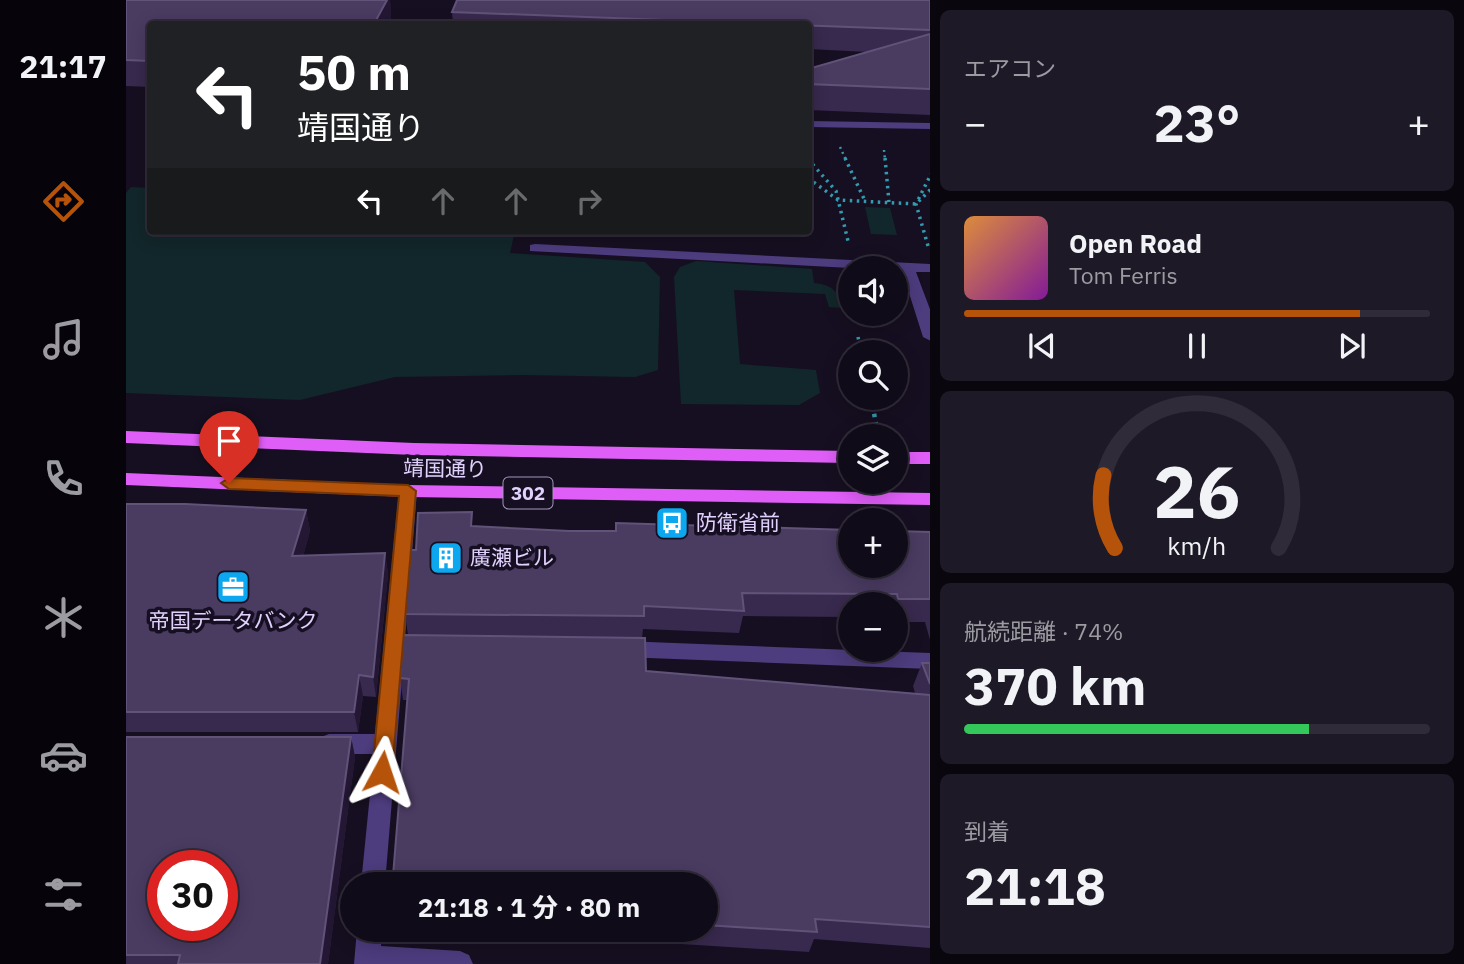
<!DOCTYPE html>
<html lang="ja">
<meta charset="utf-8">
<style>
:root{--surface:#100b19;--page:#1e1926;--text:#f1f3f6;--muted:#9c9ba2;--line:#302b38;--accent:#b45309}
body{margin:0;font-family:"IBM Plex Sans","Noto Sans JP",sans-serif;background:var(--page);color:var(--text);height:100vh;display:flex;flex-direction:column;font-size:26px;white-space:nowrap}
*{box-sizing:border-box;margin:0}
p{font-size:23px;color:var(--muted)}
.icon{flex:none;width:38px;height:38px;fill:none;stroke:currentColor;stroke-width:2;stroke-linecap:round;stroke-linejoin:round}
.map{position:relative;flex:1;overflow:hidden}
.drawer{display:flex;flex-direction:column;gap:10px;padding:10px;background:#09060e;width:534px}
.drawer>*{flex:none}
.top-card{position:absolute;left:21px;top:21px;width:665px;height:214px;border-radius:7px;box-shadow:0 4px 18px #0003,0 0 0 2px var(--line);background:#202124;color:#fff;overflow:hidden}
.tools{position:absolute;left:712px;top:256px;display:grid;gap:14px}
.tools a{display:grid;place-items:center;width:70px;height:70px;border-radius:50%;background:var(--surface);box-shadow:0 4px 18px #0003,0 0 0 2px var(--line);font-size:35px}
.speed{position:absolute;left:21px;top:850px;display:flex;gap:14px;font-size:35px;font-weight:700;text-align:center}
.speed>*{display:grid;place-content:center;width:91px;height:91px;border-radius:50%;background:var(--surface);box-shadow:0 4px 18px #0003,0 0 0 2px var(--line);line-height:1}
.speed .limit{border:10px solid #d22;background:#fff;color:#111}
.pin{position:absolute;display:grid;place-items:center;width:60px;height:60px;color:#fff;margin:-72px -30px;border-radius:50% 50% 50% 0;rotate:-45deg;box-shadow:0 0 7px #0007}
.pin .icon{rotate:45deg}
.me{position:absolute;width:77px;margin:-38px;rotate:5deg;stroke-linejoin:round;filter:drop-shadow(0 0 5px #0008)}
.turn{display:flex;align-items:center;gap:24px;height:147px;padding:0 35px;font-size:32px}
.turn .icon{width:91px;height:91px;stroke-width:2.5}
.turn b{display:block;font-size:49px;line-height:60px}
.lanes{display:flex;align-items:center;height:66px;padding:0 35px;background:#0003;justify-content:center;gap:35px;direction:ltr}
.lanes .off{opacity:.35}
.big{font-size:52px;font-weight:700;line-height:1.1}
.drawer .tile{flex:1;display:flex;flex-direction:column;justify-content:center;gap:10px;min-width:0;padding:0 24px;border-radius:10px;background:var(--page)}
.drawer .dial{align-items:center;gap:0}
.dial svg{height:182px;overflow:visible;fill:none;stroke:var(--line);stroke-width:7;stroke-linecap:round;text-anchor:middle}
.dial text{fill:var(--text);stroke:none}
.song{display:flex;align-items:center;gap:21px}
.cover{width:84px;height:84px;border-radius:10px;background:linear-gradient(135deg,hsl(30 70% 55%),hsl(290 70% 35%))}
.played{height:7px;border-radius:4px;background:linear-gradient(90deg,var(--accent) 85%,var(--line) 85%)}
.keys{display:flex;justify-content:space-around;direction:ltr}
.heat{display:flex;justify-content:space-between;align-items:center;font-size:38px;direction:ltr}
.charge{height:10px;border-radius:5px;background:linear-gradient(90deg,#34c759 74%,var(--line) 0)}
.trip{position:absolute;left:214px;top:872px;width:378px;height:70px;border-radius:35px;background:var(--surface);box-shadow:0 4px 18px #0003,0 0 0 2px var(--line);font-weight:700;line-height:70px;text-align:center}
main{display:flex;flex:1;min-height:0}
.tabs{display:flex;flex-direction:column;width:126px;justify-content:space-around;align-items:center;background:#06040a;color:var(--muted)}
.tabs .icon{width:49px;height:49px}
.tabs .active{color:var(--accent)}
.tabs b{font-size:32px;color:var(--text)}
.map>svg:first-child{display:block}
</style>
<main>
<nav class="tabs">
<b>21:17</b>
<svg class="icon active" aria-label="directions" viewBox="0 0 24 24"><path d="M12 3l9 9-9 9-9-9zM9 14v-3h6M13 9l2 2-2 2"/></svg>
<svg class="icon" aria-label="music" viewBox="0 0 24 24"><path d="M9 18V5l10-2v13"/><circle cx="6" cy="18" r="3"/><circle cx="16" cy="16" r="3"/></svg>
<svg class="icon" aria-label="phone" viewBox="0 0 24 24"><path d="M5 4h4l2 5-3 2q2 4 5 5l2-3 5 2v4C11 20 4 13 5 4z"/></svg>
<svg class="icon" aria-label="climate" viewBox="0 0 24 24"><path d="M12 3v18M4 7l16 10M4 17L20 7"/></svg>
<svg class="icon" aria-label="car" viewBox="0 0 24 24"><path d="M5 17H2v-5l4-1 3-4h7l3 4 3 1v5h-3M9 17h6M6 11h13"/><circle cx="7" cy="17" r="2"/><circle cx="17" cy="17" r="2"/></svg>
<svg class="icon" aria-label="filters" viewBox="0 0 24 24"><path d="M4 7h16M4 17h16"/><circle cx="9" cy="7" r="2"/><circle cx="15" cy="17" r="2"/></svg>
</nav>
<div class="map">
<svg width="805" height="964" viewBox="0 0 805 964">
<rect width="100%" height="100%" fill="#160f21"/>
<path fill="#12272b" d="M5 187 24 188V231H389L384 253 519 262 534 277 532 370 509 377 397 375 269 377 174 400 0 393V193Z
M739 207 764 208 771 235 745 234Z
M570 261 686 269 688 283C706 285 713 291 716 308L703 307 699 294 608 290 614 364 690 370 694 393 673 405 555 404 548 277 554 267Z"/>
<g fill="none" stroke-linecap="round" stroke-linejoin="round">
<path stroke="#349bae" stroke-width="2.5" stroke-dasharray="2 3.5" stroke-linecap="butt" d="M714 147 720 160
M758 150 759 160"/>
<path stroke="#349bae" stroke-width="3.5" stroke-dasharray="2.5 4.5" stroke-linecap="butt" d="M719 158 739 201
M759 158 763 202
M682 159 710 191 722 241
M682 178 712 200 790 204 805 189
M802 246 790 204 805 174
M732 337 735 352"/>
<path stroke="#349bae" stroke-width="4.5" stroke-dasharray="3.5 5" stroke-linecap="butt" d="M745 397 750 424"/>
<path fill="#4d3c7e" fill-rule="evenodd" d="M682 121 805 123V129L682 127Z
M409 244 805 264V272H790L805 312V341L797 337 776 271H770V268H724L404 251V245Z"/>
<path fill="#4d3c7e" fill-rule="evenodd" d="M282 485 291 491 279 639 308 641 311 647 308 653 278 655 259 884H235L248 754H203L195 751 192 744 195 737 203 734H249L273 491Z
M497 641 805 653V669L497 657 490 655 487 649 490 643Z
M231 929H256L255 946 334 951 343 955 347 964H228Z"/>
<path fill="#df5ef7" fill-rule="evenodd" d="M0 431 288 443 724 451V463L288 455 0 443Z
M770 452H805V464H770Z
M0 473 282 485 805 493V505L282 497 0 485Z"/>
</g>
<path fill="#38294e" d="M0 0H264L265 19 263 24H24V87L0 86Z
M804 0V115L682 110V69L742 52 682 49V24H327L326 12Z
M0 504 180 510 184 531 177 556 259 553 262 574 250 697 237 696 232 732H0Z
M346 512V526L443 531H490V523L804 532V640L799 622H770V604H724V617L617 616 613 633 517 629 516 638 520 671 789 693 787 686 796 663H804V948L688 939 683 952 321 929H579V884H268L267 876 281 700H277L274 678 282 635 279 614 290 550Z
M0 737H225L229 757 202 964H0Z"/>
<path fill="#231734" d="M261 0H264L265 19 263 24H248Z
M180 510 184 531 171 577 166 556Z
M259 553 262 574 250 697 247 677Z
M233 675 237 696 232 732 228 712Z
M225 737 229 757 202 964H194Z"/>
<path fill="#4a3b61" stroke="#615279" stroke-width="2" fill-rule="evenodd" d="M0 0H261L248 24H24V61L0 60Z
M331 0H804V30L326 12Z
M804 34V89L682 84V69Z
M0 504H59L180 510 166 556 259 553 247 677 233 675 228 712H0Z
M346 512 345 526 443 531H490V523L724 530V565H770V531L804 532V599H772L771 594 616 593 618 611 518 606V616L279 614 284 550H290L292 513Z
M277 635 519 638 520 671 804 695V927L689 919 691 932 579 925V884H313L314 876H267L283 679 274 678Z
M796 663H804V684Z
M0 737H225L194 964H52L54 955H0ZM37 866H96V926H37Z"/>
<path fill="#b45309" stroke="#753606" stroke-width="2" d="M103 478 282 485 290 491 266 772 263 778 256 781 249 778 246 772 273 496 103 489 95 483Z"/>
<defs>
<symbol id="bus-square" viewBox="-11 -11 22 22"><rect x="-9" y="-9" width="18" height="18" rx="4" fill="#0ca7ee" stroke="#160f21"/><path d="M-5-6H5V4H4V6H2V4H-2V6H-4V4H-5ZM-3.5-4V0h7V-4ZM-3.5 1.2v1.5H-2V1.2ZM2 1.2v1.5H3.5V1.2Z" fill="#fff"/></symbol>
<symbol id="building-square" viewBox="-11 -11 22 22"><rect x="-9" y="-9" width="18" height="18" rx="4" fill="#0ca7ee" stroke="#160f21"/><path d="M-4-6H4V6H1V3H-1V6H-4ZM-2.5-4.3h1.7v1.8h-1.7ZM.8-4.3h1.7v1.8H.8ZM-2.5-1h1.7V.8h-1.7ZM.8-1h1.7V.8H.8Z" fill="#fff"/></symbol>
<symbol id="office-square" viewBox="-11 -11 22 22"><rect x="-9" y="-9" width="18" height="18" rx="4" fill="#0ca7ee" stroke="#160f21"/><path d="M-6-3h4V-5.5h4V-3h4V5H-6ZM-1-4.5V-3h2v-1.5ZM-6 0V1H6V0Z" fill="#fff"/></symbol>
</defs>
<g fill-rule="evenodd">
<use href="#bus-square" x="527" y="504" width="38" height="38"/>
<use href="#building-square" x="301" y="539" width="38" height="38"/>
<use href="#office-square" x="88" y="568" width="38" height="38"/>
</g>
<g text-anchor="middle" stroke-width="7" stroke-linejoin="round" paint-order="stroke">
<rect fill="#160f21" stroke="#a397bb" stroke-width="2" x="377.5" y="477.5" width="49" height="31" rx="5"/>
<g font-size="19" font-weight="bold" fill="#e0d1fd">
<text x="402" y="500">302</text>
</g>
<g font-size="21" fill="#e0d1fd" stroke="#160f21">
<text transform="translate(319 469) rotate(1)" y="7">靖国通り</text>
</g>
<g font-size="21" fill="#e0d1fd" stroke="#160f21" text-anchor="start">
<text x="570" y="530">防衛省前</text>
<text x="344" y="565">廣瀬ビル</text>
<text x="107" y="628" text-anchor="middle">帝国データバンク</text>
</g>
</g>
</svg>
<div class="tools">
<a><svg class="icon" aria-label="sound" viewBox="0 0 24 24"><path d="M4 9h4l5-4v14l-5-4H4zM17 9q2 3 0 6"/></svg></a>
<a><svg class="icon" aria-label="search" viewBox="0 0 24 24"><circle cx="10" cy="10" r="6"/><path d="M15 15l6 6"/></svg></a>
<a><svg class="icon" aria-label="layers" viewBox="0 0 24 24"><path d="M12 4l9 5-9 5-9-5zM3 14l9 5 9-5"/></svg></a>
<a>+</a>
<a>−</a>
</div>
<div class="speed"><div class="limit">30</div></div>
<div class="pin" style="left:103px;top:483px;background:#d93025"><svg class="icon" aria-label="arrive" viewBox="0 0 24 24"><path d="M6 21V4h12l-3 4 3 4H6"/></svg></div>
<svg class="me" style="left:256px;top:772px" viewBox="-20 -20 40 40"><path d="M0-17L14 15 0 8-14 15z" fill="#b45309" stroke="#fff" stroke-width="4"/></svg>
<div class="trip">21:18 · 1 分 · 80 m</div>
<div class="top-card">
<div class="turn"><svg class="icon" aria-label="left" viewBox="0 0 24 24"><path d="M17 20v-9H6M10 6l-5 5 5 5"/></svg><div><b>50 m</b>靖国通り</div></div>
<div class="lanes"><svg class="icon" aria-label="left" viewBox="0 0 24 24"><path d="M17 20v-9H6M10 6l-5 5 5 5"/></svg><svg class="icon off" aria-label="ahead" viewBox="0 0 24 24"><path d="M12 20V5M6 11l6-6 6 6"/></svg><svg class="icon off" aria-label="ahead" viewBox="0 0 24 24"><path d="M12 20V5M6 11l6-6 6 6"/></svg><svg class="icon off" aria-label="right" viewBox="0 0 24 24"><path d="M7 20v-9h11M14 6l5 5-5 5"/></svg></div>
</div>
</div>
<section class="drawer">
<div class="tile"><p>エアコン</p>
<div class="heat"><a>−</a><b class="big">23°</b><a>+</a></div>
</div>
<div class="tile">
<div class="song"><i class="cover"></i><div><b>Open Road</b><p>Tom Ferris</p></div></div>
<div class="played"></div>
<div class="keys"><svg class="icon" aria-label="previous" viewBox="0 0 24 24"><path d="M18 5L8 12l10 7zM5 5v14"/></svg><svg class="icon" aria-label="pause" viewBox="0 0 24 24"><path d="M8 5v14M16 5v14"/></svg><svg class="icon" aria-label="next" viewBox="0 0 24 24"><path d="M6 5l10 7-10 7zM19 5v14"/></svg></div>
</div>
<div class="tile dial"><svg viewBox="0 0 100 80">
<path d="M14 69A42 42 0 1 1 86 69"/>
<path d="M14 69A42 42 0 0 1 9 37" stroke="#b45309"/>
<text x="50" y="56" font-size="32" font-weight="700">26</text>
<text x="50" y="72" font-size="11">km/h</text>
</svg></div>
<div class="tile"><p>航続距離 · 74%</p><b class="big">370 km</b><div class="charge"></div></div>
<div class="tile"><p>到着</p><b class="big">21:18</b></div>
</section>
</main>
